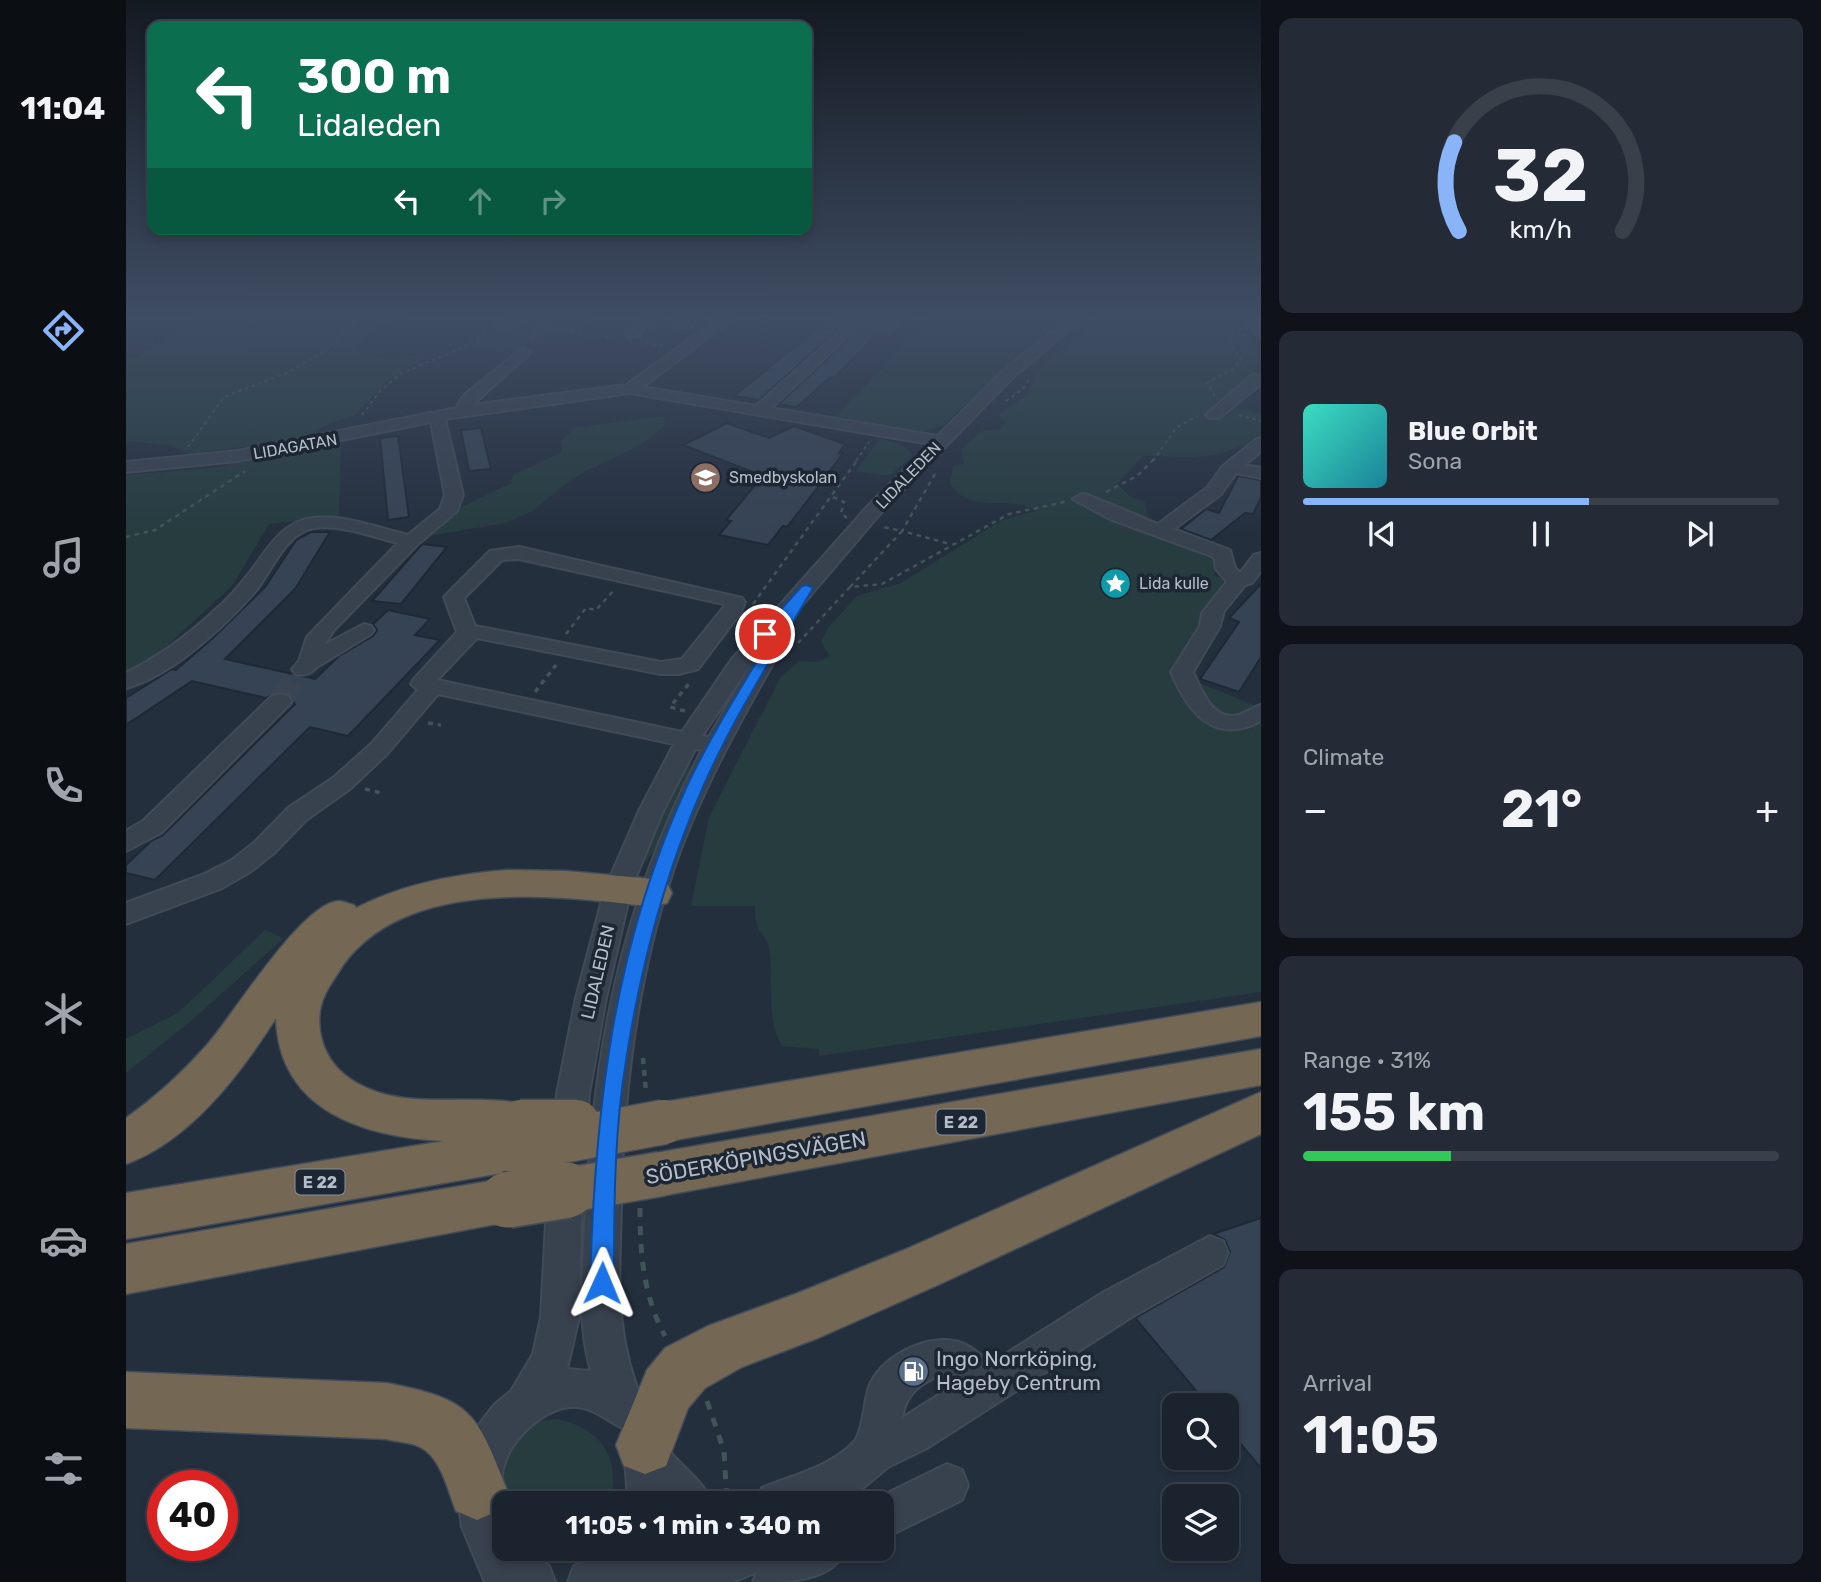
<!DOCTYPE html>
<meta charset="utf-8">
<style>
:root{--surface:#1b232e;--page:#242b36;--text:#f1f3f6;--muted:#a0a4aa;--line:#39404a;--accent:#8ab4f8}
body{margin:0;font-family:Rubik,sans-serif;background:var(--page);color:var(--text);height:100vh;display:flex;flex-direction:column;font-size:26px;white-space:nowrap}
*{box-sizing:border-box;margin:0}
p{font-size:23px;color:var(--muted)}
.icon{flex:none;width:38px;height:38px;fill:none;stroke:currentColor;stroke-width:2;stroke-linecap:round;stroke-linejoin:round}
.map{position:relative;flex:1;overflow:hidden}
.side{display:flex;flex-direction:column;gap:18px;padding:18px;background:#0f1319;width:560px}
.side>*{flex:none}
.hud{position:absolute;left:21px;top:21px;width:665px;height:214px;border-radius:14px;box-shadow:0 4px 10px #0003,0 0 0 2px var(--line);background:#0b6e4f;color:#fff;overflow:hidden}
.controls{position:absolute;left:1036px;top:1393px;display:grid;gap:14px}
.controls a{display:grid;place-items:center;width:77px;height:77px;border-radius:14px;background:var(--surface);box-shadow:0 4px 10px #0003,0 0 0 2px var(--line);font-size:35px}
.speed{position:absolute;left:21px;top:1470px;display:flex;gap:14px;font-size:35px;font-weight:700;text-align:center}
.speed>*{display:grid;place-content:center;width:91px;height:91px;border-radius:50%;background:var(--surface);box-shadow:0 4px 10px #0003,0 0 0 2px var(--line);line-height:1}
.speed .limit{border:10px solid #d22;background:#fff;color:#111}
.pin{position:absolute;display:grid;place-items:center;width:60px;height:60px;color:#fff;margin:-30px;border:4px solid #fff;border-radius:50%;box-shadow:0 2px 7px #0007}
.me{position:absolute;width:77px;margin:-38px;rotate:1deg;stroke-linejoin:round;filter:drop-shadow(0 0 5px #0008)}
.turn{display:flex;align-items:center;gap:24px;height:147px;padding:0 35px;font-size:32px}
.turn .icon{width:91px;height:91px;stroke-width:2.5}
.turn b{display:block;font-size:49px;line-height:60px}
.lanes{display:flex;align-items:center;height:66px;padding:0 35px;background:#0003;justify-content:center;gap:35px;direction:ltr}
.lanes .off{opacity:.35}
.big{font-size:52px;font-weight:700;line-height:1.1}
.side .widget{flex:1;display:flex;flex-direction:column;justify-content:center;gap:10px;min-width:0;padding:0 24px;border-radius:14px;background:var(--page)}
.side .dial{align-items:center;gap:0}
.dial svg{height:182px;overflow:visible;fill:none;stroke:var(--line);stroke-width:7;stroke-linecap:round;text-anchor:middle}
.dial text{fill:var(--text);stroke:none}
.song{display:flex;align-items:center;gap:21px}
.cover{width:84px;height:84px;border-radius:10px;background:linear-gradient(135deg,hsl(170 70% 55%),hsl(190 70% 35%))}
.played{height:7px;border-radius:4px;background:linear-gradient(90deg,var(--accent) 60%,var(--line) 60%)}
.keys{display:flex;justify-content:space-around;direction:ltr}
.heat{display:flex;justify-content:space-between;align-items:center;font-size:38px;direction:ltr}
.charge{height:10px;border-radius:5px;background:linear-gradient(90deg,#34c759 31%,var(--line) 0)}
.trip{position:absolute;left:366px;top:1491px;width:402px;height:70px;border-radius:14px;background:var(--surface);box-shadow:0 4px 10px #0003,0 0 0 2px var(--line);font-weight:700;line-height:70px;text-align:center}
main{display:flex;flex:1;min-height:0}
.tab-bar{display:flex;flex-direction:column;width:126px;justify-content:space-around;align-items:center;background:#0b0e12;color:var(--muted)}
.tab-bar .icon{width:49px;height:49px}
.tab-bar .current{color:var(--accent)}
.tab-bar b{font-size:32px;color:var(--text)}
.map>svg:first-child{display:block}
</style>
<main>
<nav class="tab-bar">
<b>11:04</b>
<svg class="icon current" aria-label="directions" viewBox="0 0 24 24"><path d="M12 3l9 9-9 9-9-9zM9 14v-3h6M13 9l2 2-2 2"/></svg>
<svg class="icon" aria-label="music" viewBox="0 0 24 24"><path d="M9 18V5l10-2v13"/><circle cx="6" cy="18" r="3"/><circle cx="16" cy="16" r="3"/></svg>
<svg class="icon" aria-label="phone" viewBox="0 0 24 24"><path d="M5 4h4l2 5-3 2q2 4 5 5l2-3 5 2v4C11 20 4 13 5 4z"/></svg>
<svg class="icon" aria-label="climate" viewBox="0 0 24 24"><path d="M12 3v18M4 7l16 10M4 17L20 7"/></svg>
<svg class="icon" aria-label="car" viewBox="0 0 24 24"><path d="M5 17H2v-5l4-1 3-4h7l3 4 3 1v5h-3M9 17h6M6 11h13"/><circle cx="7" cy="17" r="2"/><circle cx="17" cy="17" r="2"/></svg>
<svg class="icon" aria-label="filters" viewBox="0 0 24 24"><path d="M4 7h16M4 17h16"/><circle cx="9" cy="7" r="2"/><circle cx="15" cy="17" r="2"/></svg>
</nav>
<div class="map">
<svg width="1135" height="1582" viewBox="0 0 1135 1582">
<rect width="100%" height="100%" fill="#242f3e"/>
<path fill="#263c3f" d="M112 315H285C259 326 249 321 231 348 249 363 279 354 302 356L264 378 229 415 204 423 170 441 62 454 44 445 0 441V360L15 355 68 318Z
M403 315H473L452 333 412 337 397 347 382 353 345 348 350 340Z
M758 315 796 320 808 315H946L914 338 817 425C788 439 754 428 725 423L721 419 710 417 799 323Z
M977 315H1111L1113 325 1124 335V341L1135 350C1135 373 1117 390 1102 405L1135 414V440L1128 437C1095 464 1056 455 1017 456L991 484 1005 497 1019 502 1022 518 1026 524 1092 555 1088 575 1100 581 1099 590 1078 620 1051 674 1135 708V992L693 1056V1049L656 1046C639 1017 648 980 643 948 641 938 633 932 630 923 629 918 629 911 629 906H565L583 817 654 678 673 661 692 662 704 656 695 642 702 628 731 596 775 583 876 520 910 511C883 493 847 517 824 484L827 466 838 464 835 450 855 431 875 429 880 423 872 415 901 395 910 372Z
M528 417H538L539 424 526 437 505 450 460 471 439 484 407 511 379 523 303 536 302 533 327 511 385 483 387 475 436 452 435 441 448 428Z
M753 439C766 442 781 443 786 456L763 476 730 471Z
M215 442 213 516 143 524 106 586 21 664 0 673V475L95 467 125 458Z
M561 757 566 758 565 769 529 850 520 861 512 860Z
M139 930 158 938 66 1020 0 1073V1039L52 1013Z
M432 1419C477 1430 495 1458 484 1503H378V1529C362 1493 372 1442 410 1423 416 1420 425 1420 432 1419Z"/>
<path fill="#364354" stroke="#1f2835" stroke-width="2" d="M554 315H582L565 332 538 329Z
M708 315H728L633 400 608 396Z
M748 315H787L765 337 751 335 747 338 708 378 704 377 671 407 653 404Z
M601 423 643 438 668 426 719 444 713 453H717L692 487 661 527 657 526 642 545 593 535 605 521 600 520 637 476 557 445Z
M355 428 365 469 343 471 335 430Z
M272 436 283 517 262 520 254 438Z
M1112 476 1135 480V498L1127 514 1119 513 1085 540 1055 529 1080 509 1093 513Z
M185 532H204L169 589 99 659 189 679 213 656 247 636 251 630 247 624 262 610 304 619 289 635 314 640 222 736 184 727 29 880 0 873V865L25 841 37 835 169 704 164 695 155 691 140 698 66 681 0 725V698L46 669 50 670 88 637 139 587 170 540Z
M296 544 321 547 275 604 246 601Z
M1135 584V657L1113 692 1074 679 1113 622 1103 618Z
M1135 1218V1468L1101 1428V1405H1082L1009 1318 1098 1267 1104 1252 1099 1240 1087 1234Z"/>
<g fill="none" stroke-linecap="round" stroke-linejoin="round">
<path stroke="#3a4453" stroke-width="24" stroke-dasharray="24 12" stroke-linecap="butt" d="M154 701 172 676"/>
<defs>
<path id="minor" d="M389 315H405L380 330 375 331 368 327Z
M520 315H533L511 337H501V331Z
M598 315H612L517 387 630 406 732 315H745L645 408 812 436 876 372 947 315H961L886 378 753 515 654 631 662 637C619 713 574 790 546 874 510 981 497 1094 495 1207 493 1285 488 1335 519 1409L513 1422 517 1421 531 1427C534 1433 536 1441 540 1447 555 1467 578 1481 586 1503H500C505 1476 492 1451 502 1427L499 1429C483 1422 468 1408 450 1407 433 1406 419 1414 406 1425 361 1463 378 1498 378 1549H396L423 1566 429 1582H359L336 1527 331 1492 336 1465 352 1426 368 1405 385 1391 407 1354 415 1317 422 1185 427 1174 439 1170 451 1174 456 1185 453 1317 441 1369 465 1371C451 1323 457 1273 459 1224 467 1051 495 904 576 750L569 749 537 811 505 889 480 998 463 1094 460 1131 456 1141 444 1145 432 1141 428 1131 431 1094 450 998 479 889 513 811 548 744 312 694 261 754 225 788 180 820 148 853 124 872 94 889 0 924V903L76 875 106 860 130 841 162 808 207 778 245 744 292 690 285 684 288 679 331 632 318 597 364 551 393 547 616 598 619 602 615 612 572 669 553 674H535L351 638 311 680 556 732 606 659 741 507 804 444 504 393 319 419 337 495 331 511 291 545 208 630 198 645 238 624 245 626 248 630 245 634 191 667C184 674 180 676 169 674L166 669 173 661 181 637 272 543C247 537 214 524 188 528 159 533 145 573 128 593 97 628 45 676 0 688V673C32 657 61 636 88 611 100 601 111 589 121 576 140 553 153 522 187 518 217 514 252 528 282 535L314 509 319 495 305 422 112 461 0 472V462L112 451 330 408 338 395 397 348 404 352 402 355 346 405 500 385ZM393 559 598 604V607L556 659 535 662 349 626 338 598 376 560ZM625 664 583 737 576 736 622 668Z
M1116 315H1129L1135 323V335L1130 334Z
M1130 375 1135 376V384L1093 418H1083L1080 415 1083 412 1125 376Z
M1135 438V451L1119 465 1135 468V478L1110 473 1094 495 1048 529 1104 550 1109 568 1114 573 1128 555 1135 553V571L1126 583 1119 585 1098 611 1094 626 1067 672C1074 688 1086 718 1108 716 1117 715 1126 708 1135 705V721C1088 746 1062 712 1045 672L1074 626 1076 613 1101 582 1090 569 1088 557 984 519 947 499 956 494 962 495 1032 524 1082 487 1096 467 1129 440Z
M154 694 162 696 165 701 162 706 35 833 0 851V831L17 821 146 696Z
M1084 1236 1097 1241 1102 1253 1097 1265 1004 1318 801 1448 762 1467 719 1503H630L636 1488C667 1475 704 1467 727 1443 737 1434 738 1401 743 1387 754 1358 798 1335 828 1341 842 1343 853 1354 865 1363L978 1292ZM810 1377 823 1379 830 1384 776 1418C780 1396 789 1387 810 1377Z
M821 1464 836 1470 842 1485 836 1500 756 1539V1503H741Z
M476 1549H528V1551L652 1549 650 1556 661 1549H722C704 1582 665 1582 627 1582L631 1572 607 1582H442L448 1566 468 1558Z"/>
<path id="highway" d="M382 870 440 871 527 879 541 883 546 893 541 903 527 907C431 895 272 875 212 973 204 985 197 995 194 1010 190 1040 203 1067 229 1082 284 1115 355 1088 410 1108L417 1122 410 1136 405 1138 411 1150 404 1165 387 1171 0 1239V1193L318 1141C239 1137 153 1112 150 1018 114 1074 65 1140 0 1164V1118C30 1097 56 1073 80 1046 107 1016 174 905 212 901 217 901 223 904 228 905L230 908C277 884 329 874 382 870Z
M1135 1002V1036L538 1142 522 1136 515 1122 522 1108 538 1102Z
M1135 1049V1085L535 1196 518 1189 511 1174 518 1159 535 1152Z
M1135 1092V1134L814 1284 692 1338 616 1367 579 1388 562 1408 540 1466 519 1474 498 1466 490 1445 521 1370 539 1348 582 1326 672 1293 778 1250Z
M381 1178 398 1184 406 1200 398 1216 381 1222 0 1294V1244Z
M0 1372 260 1383C345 1399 351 1412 381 1490L372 1511 351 1520 330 1511C322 1491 315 1457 294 1447 284 1442 271 1442 260 1439L0 1428Z"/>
</defs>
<use href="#minor" stroke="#414a57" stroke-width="4"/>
<use href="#highway" stroke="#434c59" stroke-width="3"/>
<path stroke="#3f5557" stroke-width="2" stroke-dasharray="3.5 3.5" stroke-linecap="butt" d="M411 321 450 333 492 339
M408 335 425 327
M405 343 408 335 406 327
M520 343 537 346
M1089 396 1081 383 1108 368 1115 360 1100 335 1112 330
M880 401 897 389 904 378
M236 415 253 392 274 374 338 347 361 332
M1113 415 1135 421
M62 447 98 397 163 372 202 349 236 315
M730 461 743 442
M1027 461 1050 428 1071 416"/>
<path stroke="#3f5557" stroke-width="2.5" stroke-dasharray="4.5 4.5" stroke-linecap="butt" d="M809 474 776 531 824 544
M980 492 1011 476 1028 459
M707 497 718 502 715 513 721 518
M0 537 29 530 119 471
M724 587 776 531 757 527
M627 604 732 459
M440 634 460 608 470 610 488 590
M672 643 724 587 756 584 883 514 939 502"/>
<path stroke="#3f5557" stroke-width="3.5" stroke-dasharray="5 5" stroke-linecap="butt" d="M409 692 430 665
M559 711 544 707 565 681
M302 723 315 725
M239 789 256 793"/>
<path stroke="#3f5557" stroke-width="4.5" stroke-dasharray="6 6" stroke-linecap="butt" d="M517 1058 520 1092"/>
<path stroke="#3f5557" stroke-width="5" stroke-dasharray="9 9" stroke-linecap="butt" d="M514 1208C514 1253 517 1295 539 1336
M581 1401 598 1451 601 1503"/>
<use href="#minor" fill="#38414e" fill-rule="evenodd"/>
<use href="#highway" fill="#746855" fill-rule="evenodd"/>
<defs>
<path id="highway-bridge-far1" d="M394 1122H451
M387 1150 538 1122
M430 1192 535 1174"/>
<path id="highway-bridge" d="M381 1200 441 1190"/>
</defs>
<use href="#highway-bridge-far1" stroke="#434c59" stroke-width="47" stroke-linecap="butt"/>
<use href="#highway-bridge" stroke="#434c59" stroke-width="59" stroke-linecap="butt"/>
<path stroke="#3f5557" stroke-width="2" stroke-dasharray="3.5 3.5" stroke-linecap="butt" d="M1112 330 1135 326"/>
<use href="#highway-bridge-far1" stroke="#746855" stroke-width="44"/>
<use href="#highway-bridge" stroke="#746855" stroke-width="55"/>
</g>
<linearGradient id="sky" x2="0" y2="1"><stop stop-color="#141a22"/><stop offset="0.59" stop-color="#3f4d63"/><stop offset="1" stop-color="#3f4d63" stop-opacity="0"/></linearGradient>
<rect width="1135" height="536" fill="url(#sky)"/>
<path fill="#1a73e8" stroke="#114b97" stroke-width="2" d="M681 585 687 588C649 653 607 718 577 787 535 883 510 984 496 1088 488 1152 488 1218 488 1283L484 1291 476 1295 467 1291 464 1283C469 1108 487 947 561 786 586 733 618 683 648 633L639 638 633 634 676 586Z"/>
<defs>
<symbol id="school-disc" viewBox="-11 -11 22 22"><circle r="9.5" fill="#8d6e63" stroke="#1d2633"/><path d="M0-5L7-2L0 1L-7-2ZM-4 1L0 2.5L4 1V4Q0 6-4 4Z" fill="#fff"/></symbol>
<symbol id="sight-disc" viewBox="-11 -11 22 22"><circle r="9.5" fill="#0f9aa8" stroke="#1d2633"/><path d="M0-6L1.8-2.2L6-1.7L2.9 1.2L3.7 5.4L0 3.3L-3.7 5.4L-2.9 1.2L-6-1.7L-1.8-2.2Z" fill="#fff"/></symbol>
<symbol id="fuel-disc" viewBox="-11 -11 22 22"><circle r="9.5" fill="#5c6f8a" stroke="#1d2633"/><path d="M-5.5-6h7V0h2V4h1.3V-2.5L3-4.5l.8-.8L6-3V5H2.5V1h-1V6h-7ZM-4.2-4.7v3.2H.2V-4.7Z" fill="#fff"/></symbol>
</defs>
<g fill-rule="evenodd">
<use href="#school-disc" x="562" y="460" width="35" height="35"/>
<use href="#sight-disc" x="972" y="566" width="35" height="35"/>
<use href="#fuel-disc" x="770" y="1354" width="35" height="35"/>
</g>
<g text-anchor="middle" stroke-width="7" stroke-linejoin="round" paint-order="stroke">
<g font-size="16" fill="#b4bcc9" stroke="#1d2633">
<text transform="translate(169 446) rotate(-10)" y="6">LIDAGATAN</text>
<text transform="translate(782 475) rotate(-46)" y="6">LIDALEDEN</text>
</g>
<g font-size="16" fill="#b4bcc9" stroke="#1d2633" text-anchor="start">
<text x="603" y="483">Smedbyskolan</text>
<text x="1013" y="589">Lida kulle</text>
</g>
<g fill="#1d2633" stroke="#878f9c" stroke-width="2">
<rect x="810.5" y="1109.5" width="49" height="25" rx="5"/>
<rect x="169.5" y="1169.5" width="49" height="25" rx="5"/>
</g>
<g font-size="16" font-weight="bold" fill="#b4bcc9">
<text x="835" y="1128">E 22</text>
<text x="194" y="1188">E 22</text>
</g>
<g font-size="18" fill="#b4bcc9" stroke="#1d2633">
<text transform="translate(472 972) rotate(-77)" y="6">LIDALEDEN</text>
</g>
<g font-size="21" fill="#b4bcc9" stroke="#1d2633">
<text transform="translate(630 1158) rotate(-10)" y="7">SÖDERKÖPINGSVÄGEN</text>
</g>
<g font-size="21" fill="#b4bcc9" stroke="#1d2633" text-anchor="start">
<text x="810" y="1366">Ingo Norrköping,<tspan x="810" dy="24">Hageby Centrum</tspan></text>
</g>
</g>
</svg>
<div class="controls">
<a><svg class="icon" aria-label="search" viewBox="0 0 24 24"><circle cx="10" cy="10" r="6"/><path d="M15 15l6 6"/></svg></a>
<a><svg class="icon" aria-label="layers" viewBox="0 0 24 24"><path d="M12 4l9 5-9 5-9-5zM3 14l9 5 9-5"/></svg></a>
</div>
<div class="speed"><div class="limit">40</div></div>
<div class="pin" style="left:639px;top:634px;background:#d93025"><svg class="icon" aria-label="arrive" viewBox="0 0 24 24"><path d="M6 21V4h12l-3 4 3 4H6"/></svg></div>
<svg class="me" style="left:476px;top:1283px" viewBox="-20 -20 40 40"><path d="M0-17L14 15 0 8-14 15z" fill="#1a73e8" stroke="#fff" stroke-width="4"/></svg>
<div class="trip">11:05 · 1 min · 340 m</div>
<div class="hud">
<div class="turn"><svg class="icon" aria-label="left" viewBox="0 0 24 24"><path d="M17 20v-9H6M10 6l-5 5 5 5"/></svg><div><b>300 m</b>Lidaleden</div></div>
<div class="lanes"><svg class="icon" aria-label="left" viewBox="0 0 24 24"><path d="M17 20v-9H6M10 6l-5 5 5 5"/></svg><svg class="icon off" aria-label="ahead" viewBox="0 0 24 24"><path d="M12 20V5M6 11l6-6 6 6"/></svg><svg class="icon off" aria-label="right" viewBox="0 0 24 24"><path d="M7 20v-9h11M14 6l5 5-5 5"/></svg></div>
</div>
</div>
<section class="side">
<div class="widget dial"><svg viewBox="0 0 100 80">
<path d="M14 69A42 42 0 1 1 86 69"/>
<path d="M14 69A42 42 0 0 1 12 30" stroke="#8ab4f8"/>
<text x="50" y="56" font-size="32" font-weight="700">32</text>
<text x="50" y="72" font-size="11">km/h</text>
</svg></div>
<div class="widget">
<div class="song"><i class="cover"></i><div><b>Blue Orbit</b><p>Sona</p></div></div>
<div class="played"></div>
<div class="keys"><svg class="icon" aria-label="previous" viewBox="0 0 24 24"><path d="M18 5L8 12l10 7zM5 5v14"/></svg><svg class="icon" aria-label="pause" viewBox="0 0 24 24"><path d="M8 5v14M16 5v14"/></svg><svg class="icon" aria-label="next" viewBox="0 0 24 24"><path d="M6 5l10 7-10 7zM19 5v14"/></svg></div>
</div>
<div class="widget"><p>Climate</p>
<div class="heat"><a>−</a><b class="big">21°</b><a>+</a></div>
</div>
<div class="widget"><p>Range · 31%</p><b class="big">155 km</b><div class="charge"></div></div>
<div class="widget"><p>Arrival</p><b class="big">11:05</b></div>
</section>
</main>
